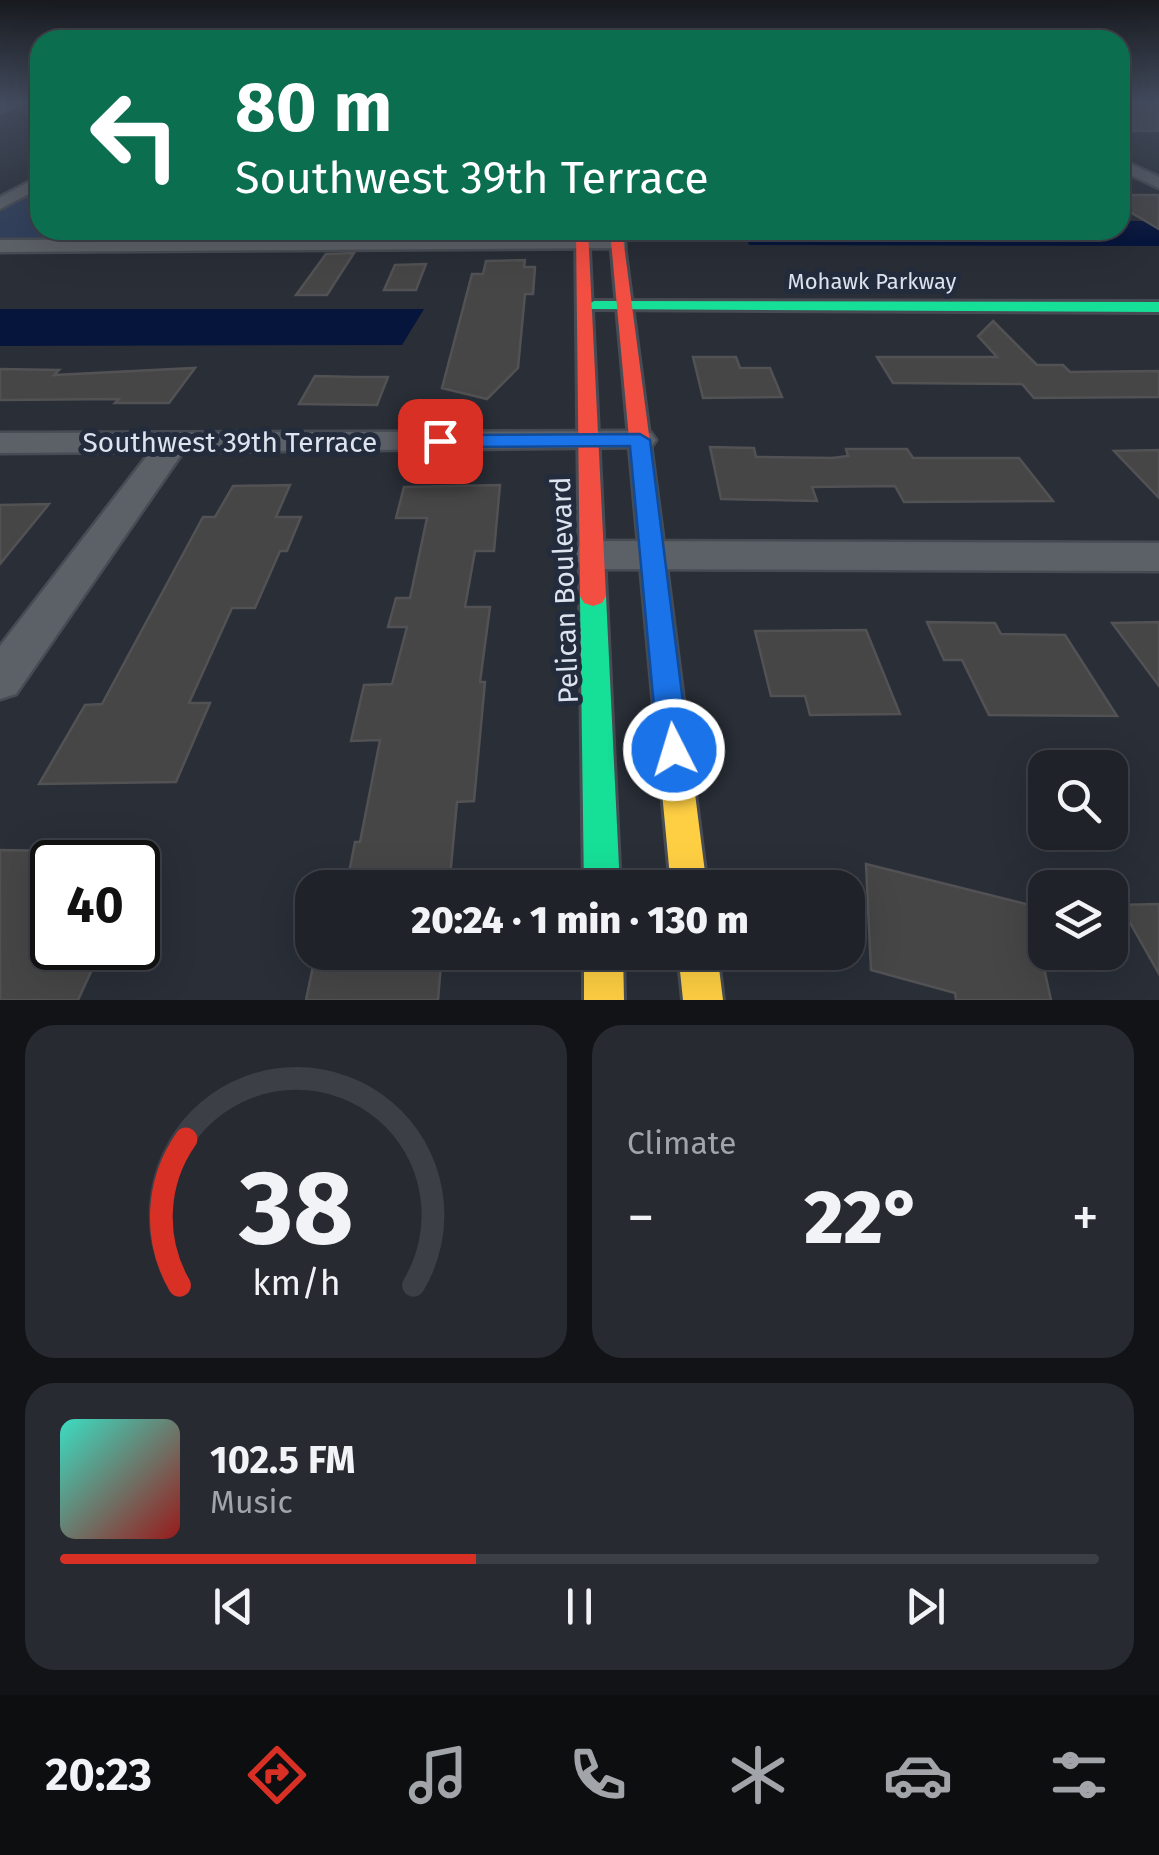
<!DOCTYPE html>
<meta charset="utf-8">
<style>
:root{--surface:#1f2229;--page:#272a31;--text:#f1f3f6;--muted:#a1a4a8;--line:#3c3f46;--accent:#d93025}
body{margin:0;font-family:"Fira Sans",sans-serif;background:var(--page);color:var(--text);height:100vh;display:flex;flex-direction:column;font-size:38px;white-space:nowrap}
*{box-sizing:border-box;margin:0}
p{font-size:32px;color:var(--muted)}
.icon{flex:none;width:55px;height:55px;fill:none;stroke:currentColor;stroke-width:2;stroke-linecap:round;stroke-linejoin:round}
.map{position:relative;height:1000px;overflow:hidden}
.sheet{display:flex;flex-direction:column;gap:25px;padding:25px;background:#111317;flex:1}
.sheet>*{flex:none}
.banner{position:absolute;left:30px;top:30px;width:1100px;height:210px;border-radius:30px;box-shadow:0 10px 40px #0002,0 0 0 2px var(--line);background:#0b6e4f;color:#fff;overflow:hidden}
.buttons{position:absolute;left:1028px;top:750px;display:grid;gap:20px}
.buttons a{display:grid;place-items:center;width:100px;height:100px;border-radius:20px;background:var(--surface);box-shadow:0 10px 40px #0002,0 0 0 2px var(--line);font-size:50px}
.speed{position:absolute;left:30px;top:840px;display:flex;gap:20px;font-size:50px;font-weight:700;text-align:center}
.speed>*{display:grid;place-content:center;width:130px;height:130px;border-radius:50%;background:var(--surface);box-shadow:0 10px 40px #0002,0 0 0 2px var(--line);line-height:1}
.speed .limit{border:5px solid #111;border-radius:15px;background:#fff;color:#111}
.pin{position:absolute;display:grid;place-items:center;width:85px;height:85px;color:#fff;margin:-42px;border-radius:20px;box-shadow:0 5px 15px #0006}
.me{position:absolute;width:110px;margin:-55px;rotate:355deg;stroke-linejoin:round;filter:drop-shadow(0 0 8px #0008)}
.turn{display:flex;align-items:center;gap:35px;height:210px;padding:0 40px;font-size:45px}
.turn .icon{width:130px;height:130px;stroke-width:2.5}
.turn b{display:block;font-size:70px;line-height:85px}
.big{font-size:75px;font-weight:800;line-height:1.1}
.sheet .card{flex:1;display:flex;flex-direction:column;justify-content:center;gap:15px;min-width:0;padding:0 35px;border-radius:30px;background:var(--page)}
.sheet .dial{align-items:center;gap:0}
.dial svg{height:260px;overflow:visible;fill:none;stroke:var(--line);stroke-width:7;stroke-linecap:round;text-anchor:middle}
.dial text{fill:var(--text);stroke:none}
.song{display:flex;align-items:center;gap:30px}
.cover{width:120px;height:120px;border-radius:15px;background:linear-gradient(135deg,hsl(170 70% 55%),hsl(0 70% 35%))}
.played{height:10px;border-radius:5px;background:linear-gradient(90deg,var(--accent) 40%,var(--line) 40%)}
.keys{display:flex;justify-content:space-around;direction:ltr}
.heat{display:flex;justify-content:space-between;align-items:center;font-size:55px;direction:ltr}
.sheet .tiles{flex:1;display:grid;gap:25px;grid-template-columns:1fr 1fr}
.card:last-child{grid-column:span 2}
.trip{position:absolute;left:295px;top:870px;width:570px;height:100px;border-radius:30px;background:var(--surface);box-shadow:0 10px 40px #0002,0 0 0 2px var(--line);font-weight:800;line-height:100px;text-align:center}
.dock{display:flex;height:160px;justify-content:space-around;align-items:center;background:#0c0e10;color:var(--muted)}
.dock .icon{width:70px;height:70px}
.dock .current{color:var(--accent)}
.dock b{font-size:45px;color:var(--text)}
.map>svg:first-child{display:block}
</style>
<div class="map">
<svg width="1159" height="1000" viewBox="0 0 1159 1000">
<rect width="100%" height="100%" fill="#292e37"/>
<path fill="#303f5b" d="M40 181V230H562V244L0 246V204Z"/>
<path fill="#06153c" d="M1120 221H1159V246L749 245 744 230H1120Z
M0 309H424L402 345 0 346Z"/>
<path fill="#464647" stroke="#525255" stroke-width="2.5" d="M1120 102H1159V131H1120Z
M1120 195H1159V229L1120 206Z
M354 253 327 295H296L326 254Z
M525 260 524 267H535L533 294H525L518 368 487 399 442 388 472 274H483L486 261Z
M426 264 416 290H384L395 265Z
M993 321 1037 365H1063L1070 372 1159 371V397L1034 398 1022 384 893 383 877 357H997L978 336Z
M693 357H736L740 368H770L782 397 703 398Z
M195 368 169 403H115L119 399 0 400V369L59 370 54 375Z
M315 376 357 377H388L377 405 299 404Z
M710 447 754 448 756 457 832 458 848 456 846 449H907L913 458H1019L1053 501 904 502 895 486 812 487 817 501 721 499Z
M1159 450V498L1114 451Z
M290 485 276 517H301L287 551H280L255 608H232L189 703H210L176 782 39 784 85 705 102 704 203 517H215L233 486Z
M500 485 494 551H475L465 607H490L480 682H485L474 801 457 802 449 888H346L355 842H360L380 740 351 741 364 685 392 684 407 627H388L396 598H410L427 518H396L404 487Z
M49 504 0 564V505Z
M927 622 995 623 1001 634 1065 635 1117 716 989 715 962 660H944Z
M1159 622V686L1112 623Z
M866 630 900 714 810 715 805 696H771L755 631Z
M0 850 52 851V948H102L78 1000H0Z
M866 864 1030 905 1051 1000H956L955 993 871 970Z
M1159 904V974L1120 905Z
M316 952H442L438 1000H306Z"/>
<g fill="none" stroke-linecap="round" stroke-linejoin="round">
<defs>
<path id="street" d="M7 102H24L0 113V105Z
M1120 159 1159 177V188L1120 170Z
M40 176V188L0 209V197Z
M618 238 625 240V248L0 252V240Z
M640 431 651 433 656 440 651 447 183 452 16 694 0 699V646L150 452 0 453V433Z
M593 541 1159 543V571L593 569 580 565 574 555 580 545Z"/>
<path id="fast" d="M594 301 1159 302V312L589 309 586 306Z
M593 586 602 589 606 596 620 888H584L580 596 584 589Z"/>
<path id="slow" d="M649 518 661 526 707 888H671L637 526Z
M584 952H623L624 1000H584Z
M678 952H717L723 1000H683Z"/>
<path id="jam" d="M576 230H588L606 596 602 603 593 606 584 603 580 596Z
M610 230H622L661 526 649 534 637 526Z"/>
</defs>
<use href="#street" stroke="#474c54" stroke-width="5"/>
<use href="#fast" stroke="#474c54" stroke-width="6"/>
<use href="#slow" stroke="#474c54" stroke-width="6"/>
<use href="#jam" stroke="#474c54" stroke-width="6"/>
<use href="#street" fill="#5c6067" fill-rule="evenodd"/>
<use href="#fast" fill="#16e098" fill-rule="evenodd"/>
<use href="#slow" fill="#ffcf43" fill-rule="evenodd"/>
<use href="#jam" fill="#f24e42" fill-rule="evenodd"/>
</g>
<linearGradient id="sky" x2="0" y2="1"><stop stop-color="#17191e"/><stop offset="0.42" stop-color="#434c5e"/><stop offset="1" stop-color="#434c5e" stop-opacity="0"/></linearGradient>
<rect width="1159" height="242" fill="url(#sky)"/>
<path fill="#1a73e8" stroke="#114b97" stroke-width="2.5" d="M640 434 650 440 689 750 685 760 674 764 662 760 658 750 630 446 440 447 430 441 440 435Z"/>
<g text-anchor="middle" stroke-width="10" stroke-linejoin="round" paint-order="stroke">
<g font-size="22" fill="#dde4ef" stroke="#232c3d">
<text x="872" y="289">Mohawk Parkway</text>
</g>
<g font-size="28" fill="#dde4ef" stroke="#232c3d">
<text x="230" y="452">Southwest 39th Terrace</text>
<text transform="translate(564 590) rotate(-92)" y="10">Pelican Boulevard</text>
</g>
</g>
</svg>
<div class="buttons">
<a><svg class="icon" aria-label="search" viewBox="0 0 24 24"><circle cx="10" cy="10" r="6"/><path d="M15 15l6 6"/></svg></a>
<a><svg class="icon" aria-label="layers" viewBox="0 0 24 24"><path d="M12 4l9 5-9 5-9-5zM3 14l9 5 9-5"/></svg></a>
</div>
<div class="speed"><div class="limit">40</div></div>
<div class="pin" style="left:440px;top:441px;background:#d93025"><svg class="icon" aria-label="arrive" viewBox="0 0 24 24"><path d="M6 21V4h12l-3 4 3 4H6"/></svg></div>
<svg class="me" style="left:674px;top:750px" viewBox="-20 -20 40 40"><circle r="17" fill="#1a73e8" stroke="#fff" stroke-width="3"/><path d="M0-11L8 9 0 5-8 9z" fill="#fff"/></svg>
<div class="trip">20:24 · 1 min · 130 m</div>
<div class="banner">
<div class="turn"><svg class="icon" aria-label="left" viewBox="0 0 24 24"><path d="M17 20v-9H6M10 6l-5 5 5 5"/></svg><div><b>80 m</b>Southwest 39th Terrace</div></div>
</div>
</div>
<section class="sheet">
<div class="tiles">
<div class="card dial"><svg viewBox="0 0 100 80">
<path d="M14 69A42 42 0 1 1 86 69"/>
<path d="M14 69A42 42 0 0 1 16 24" stroke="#d93025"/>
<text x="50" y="56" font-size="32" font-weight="700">38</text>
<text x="50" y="72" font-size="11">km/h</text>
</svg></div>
<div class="card"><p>Climate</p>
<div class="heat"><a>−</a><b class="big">22°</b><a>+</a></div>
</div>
<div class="card">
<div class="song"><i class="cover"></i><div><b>102.5 FM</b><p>Music</p></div></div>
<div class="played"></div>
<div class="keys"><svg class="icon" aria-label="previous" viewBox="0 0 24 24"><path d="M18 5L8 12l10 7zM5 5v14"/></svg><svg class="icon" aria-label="pause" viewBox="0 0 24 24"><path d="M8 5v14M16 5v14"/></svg><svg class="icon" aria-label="next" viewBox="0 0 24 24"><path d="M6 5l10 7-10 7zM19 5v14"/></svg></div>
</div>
</div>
</section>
<nav class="dock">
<b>20:23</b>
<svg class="icon current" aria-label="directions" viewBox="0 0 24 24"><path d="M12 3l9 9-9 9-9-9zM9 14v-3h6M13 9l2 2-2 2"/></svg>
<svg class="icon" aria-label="music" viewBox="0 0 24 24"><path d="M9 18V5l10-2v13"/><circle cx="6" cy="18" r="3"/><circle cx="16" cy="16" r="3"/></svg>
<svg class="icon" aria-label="phone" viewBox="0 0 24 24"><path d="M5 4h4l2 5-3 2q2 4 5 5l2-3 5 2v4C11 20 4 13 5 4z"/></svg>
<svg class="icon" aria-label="climate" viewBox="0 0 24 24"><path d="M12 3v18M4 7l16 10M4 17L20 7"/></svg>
<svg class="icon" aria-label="car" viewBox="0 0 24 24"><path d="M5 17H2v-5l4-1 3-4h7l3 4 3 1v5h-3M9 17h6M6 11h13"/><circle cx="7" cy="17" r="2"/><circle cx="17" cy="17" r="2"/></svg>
<svg class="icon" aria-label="filters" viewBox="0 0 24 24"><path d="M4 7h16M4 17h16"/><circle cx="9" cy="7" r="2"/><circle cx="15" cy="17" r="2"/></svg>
</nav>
